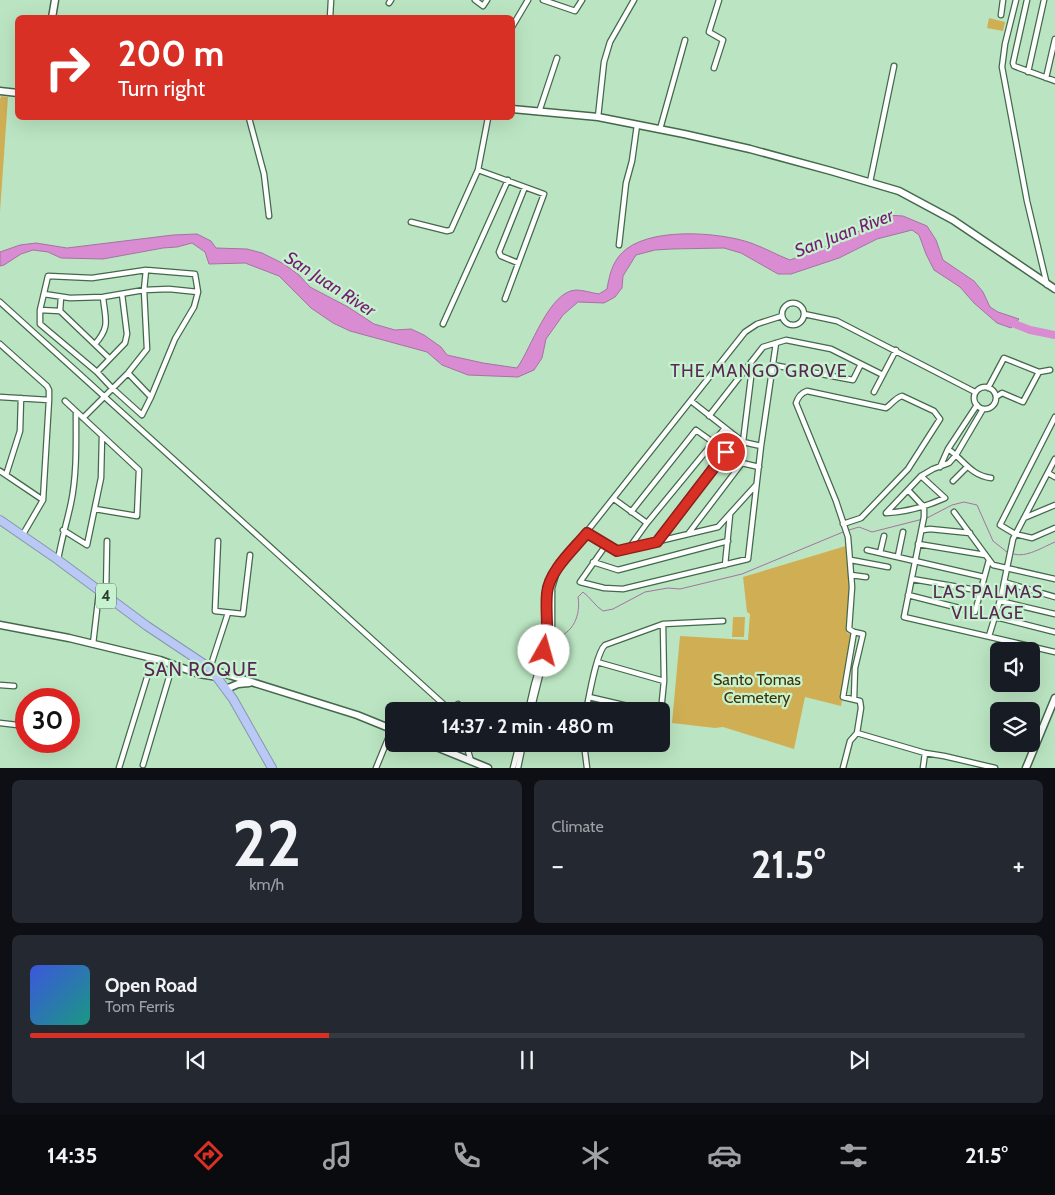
<!DOCTYPE html>
<meta charset="utf-8">
<style>
:root{--surface:#171b24;--page:#242831;--text:#f1f3f6;--muted:#9ea1a6;--line:#363941;--accent:#d93025}
body{margin:0;font-family:Cabin,sans-serif;background:var(--page);color:var(--text);height:100vh;display:flex;flex-direction:column;font-size:19px;white-space:nowrap}
*{box-sizing:border-box;margin:0}
p{font-size:16px;color:var(--muted)}
.icon{flex:none;width:28px;height:28px;fill:none;stroke:currentColor;stroke-width:2;stroke-linecap:round;stroke-linejoin:round}
.map{position:relative;height:768px;overflow:hidden}
.side{display:flex;flex-direction:column;gap:12px;padding:12px;background:#0d0f14;flex:1}
.side>*{flex:none}
.guide{position:absolute;left:15px;top:15px;width:500px;height:105px;border-radius:8px;box-shadow:0 5px 20px #0002;background:#d93025;color:#fff;overflow:hidden}
.fabs{position:absolute;left:990px;top:642px;display:grid;gap:10px}
.fabs a{display:grid;place-items:center;width:50px;height:50px;border-radius:8px;background:var(--surface);box-shadow:0 5px 20px #0002;font-size:25px}
.speed{position:absolute;left:15px;top:688px;display:flex;gap:10px;font-size:25px;font-weight:700;text-align:center}
.speed>*{display:grid;place-content:center;width:65px;height:65px;border-radius:50%;background:var(--surface);box-shadow:0 5px 20px #0002;line-height:1}
.speed .limit{border:8px solid #d22;background:#fff;color:#111}
.pin{position:absolute;display:grid;place-items:center;width:42px;height:42px;color:#fff;margin:-21px;border:2px solid #fff;border-radius:50%;box-shadow:0 1px 5px #0007}
.me{position:absolute;width:55px;margin:-28px;rotate:7deg;stroke-linejoin:round;filter:drop-shadow(0 0 4px #0008)}
.turn{display:flex;align-items:center;gap:18px;height:105px;padding:0 20px;font-size:22px}
.turn .icon{width:65px;height:65px;stroke-width:2.5}
.turn b{display:block;font-size:35px;line-height:42px}
.big{font-size:38px;font-weight:700;line-height:1.1}
.side .widget{flex:1;display:flex;flex-direction:column;justify-content:center;gap:8px;min-width:0;padding:0 18px;border-radius:8px;background:var(--page)}
.side .dial{align-items:center;gap:0}
.dial b{font-size:65px;line-height:1}
.song{display:flex;align-items:center;gap:15px}
.cover{width:60px;height:60px;border-radius:8px;background:linear-gradient(135deg,hsl(230 70% 55%),hsl(170 70% 35%))}
.played{height:5px;border-radius:2px;background:linear-gradient(90deg,var(--accent) 30%,var(--line) 30%)}
.keys{display:flex;justify-content:space-around;direction:ltr}
.heat{display:flex;justify-content:space-between;align-items:center;font-size:28px;direction:ltr}
.side .tiles{flex:1;display:grid;gap:12px;grid-template-columns:1fr 1fr}
.widget:last-child{grid-column:span 2}
.trip{position:absolute;left:385px;top:702px;width:285px;height:50px;border-radius:8px;background:var(--surface);box-shadow:0 5px 20px #0002;font-weight:700;line-height:50px;text-align:center}
.tab-bar{display:flex;height:80px;justify-content:space-around;align-items:center;background:#090b0e;color:var(--muted)}
.tab-bar .icon{width:35px;height:35px}
.tab-bar .current{color:var(--accent)}
.tab-bar b{font-size:22px;color:var(--text)}
.map>svg:first-child{display:block}
</style>
<div class="map">
<svg width="1055" height="768" viewBox="0 0 1055 768">
<rect width="100%" height="100%" fill="#bbe5c2"/>
<path fill="#d0af54" d="M989 18 1005 22 1003 31 987 28Z
M1 96 8 97 0 212V99Z
M849 545 852 576 847 633 855 635 847 664 841 706 805 697 794 749 723 727 715 728 672 723 680 636 748 640 750 614 747 612 743 577Z
M733 617H745L744 637H732Z"/>
<path fill="#d98cd2" stroke="#a473a0" d="M886 215 903 216 927 226 936 240 943 260 974 281 983 292 990 307 998 312 1019 319 1011 328 997 323 974 303 960 287 934 270 926 254 919 235 912 230 877 239 839 258 791 274H778L741 253 724 248 672 249 655 250 636 255 623 276 622 288 615 297 604 303 578 302 563 315 546 339 542 358 534 370 518 377 468 375 442 365 427 352 350 331 333 323 311 308 279 276 245 263 209 264 205 252 192 243 177 247 163 248 103 259 61 258 48 252 33 250 21 254 4 265 0 266V252L20 245 36 243 67 248 173 235 197 234 211 241 216 248 247 249 262 253 284 264 299 275 310 287 348 307 374 324 395 330 411 329 424 335 441 347 447 355 483 363 517 368C531 349 549 291 576 290 583 290 592 293 599 294L607 289C609 277 612 263 621 254 646 226 720 232 751 243 765 248 777 255 790 260L846 239Z"/>
<g fill="none" stroke-linecap="round" stroke-linejoin="round">
<path stroke="#a473a0" stroke-width="1" d="M927 518 952 505 964 502 977 505 993 541 1007 552
M849 530 859 527 872 532 923 519
M1014 554C1026 558 1043 547 1055 542
M555 638C573 634 581 615 578 597L583 592C591 598 595 606 603 611L613 609 645 592 668 588 680 589 742 574 843 532
M524 662 530 647 546 641"/>
<path stroke="#d98cd2" stroke-width="8" d="M1007 321 1030 330 1055 335"/>
<defs>
<path id="street" d="M475 0 483 6 487 0
M543 0 575 11 582 0
M1016 0 1005 44 1002 67 1027 201 1047 285
M1027 0 1013 63 1014 66 1055 81
M389 3 391 0
M1001 15 1003 0
M330 18 331 0
M512 27 528 0
M714 68 723 40 709 32 719 0
M1028 72 1044 0
M1046 78 1055 39
M539 112 557 58
M598 117 604 62 610 42 634 0
M249 118 264 174 269 216
M488 118 478 170 544 194 505 299
M660 129 685 40
M870 182 894 66
M411 222 447 231 451 230 478 170
M619 245 626 183 632 161 637 125
M518 263 501 256 499 252 525 187
M146 270 195 274 198 292 194 307 175 339 151 397 142 415 112 388 97 372 40 324V310L48 276 92 278Z
M44 294 70 298 103 297 144 290 169 289 198 292
M0 302 451 711
M782 314a11 11 0 1 1 22 0a11 11 0 1 1-22 0Z
M40 310 60 311 109 358
M60 311 61 297
M804 314 837 321 975 392
M443 324 508 180
M0 344 47 386 49 390V400
M95 344C111 326 105 319 103 297
M773 365 853 380 861 364
M97 372 125 343 127 334 122 294
M128 373 151 397
M974 398a11 11 0 1 1 22 0a11 11 0 1 1-22 0Z
M988 388 1004 358 1039 372
M874 392 896 350
M0 397 49 400 43 500 22 536
M996 397 1002 393 1023 402 1039 372 1050 370
M65 401 139 470 137 516 95 509
M691 401 743 442 761 446
M709 416 763 347 786 340 831 349 883 375
M1055 417 1000 525 1015 534 1032 538 1055 528
M83 418 128 373 147 349 144 290 146 270
M743 442 751 377V362
M948 449C963 459 971 476 991 478
M940 467 948 449 977 405
M0 471 43 500
M1048 473 1055 477
M6 475 20 431 21 398
M921 476 945 498C925 507 908 512 886 513Z
M921 476 933 469 949 463 956 455 983 409
M953 481 967 467
M908 490 924 507V517L904 617 1055 652
M614 499 647 523 725 428
M631 512 696 430 742 463 759 467
M954 512 993 565 1055 579
M1024 518 1055 505
M843 524 861 518 908 469 940 419 934 411 902 396C895 398 892 404 886 408L807 391C801 393 798 397 796 403L836 501 848 537 852 587 849 629 854 632 843 697 860 701 861 708 857 733
M63 530 87 545 101 478 102 436
M923 530 930 529 970 533
M587 533 617 551 718 527 756 485
M688 534 742 463
M218 541 215 611 243 614 250 555
M657 542 726 452
M918 544 985 555
M606 545 580 582 604 588 623 589 748 559 761 446 776 343
M629 548 647 523
M867 550 984 577
M880 553 884 536
M898 556 903 532
M58 560C61 541 67 522 71 503 77 474 76 443 76 413
M851 560 888 567
M593 562 618 570 728 541
M725 565 730 515
M558 568 745 332 757 324 782 316
M851 575 866 577
M912 579 982 591
M1004 582 1055 597
M106 595 107 541
M908 595 975 612 989 560
M1000 601 1055 614
M996 617 1055 632
M989 636 1001 597 1013 539 1055 459
M93 644 99 592
M597 662 664 681
M210 668 228 613
M0 685 14 686
M589 697 649 711
M854 699 855 668 863 634 854 632
M458 704 460 711
M528 711 534 685 547 641V591L553 572 558 568 552 588V639L540 675 531 711
M586 711C589 698 596 653 605 645L663 624 723 621
M661 711 664 681 663 624
M0 723 26 726
M466 744 471 761
M584 744 587 768
M143 765 173 664
M119 768 153 658
M376 768 392 729
M513 768 519 744
M518 768 523 744
M843 768 850 741 857 733 925 753 944 756 995 768
M923 768 925 753"/>
<path id="secondary" d="M52 18 55 0
M0 91 18 93
M512 109 598 117 684 134 750 149 831 171 899 191 953 220 1055 289
M0 625 69 638 160 660 199 674 218 677
M213 670 357 715 394 730
M226 689 238 684 249 683
M429 744 488 768
M1026 768 1055 698"/>
<path id="highway" d="M0 520 58 560 147 626 210 668 233 699 272 768"/>
</defs>
<use href="#street" stroke="#43694b" stroke-width="7"/>
<use href="#secondary" stroke="#43694b" stroke-width="9"/>
<use href="#highway" stroke="#8796af" stroke-width="10"/>
<use href="#street" stroke="#fff" stroke-width="4.5"/>
<use href="#secondary" stroke="#fff" stroke-width="6"/>
<use href="#highway" stroke="#b9c8f5" stroke-width="8"/>
</g>
<g fill="none" stroke-linecap="round" stroke-linejoin="round">
<defs>
<path id="route" d="M544 651C550 633 545 613 547 593 549 571 573 550 587 533L617 551 657 542 726 452"/>
</defs>
<use href="#route" stroke="#8d1f18" stroke-width="12"/>
<use href="#route" stroke="#d93025" stroke-width="9"/>
</g>
<g text-anchor="middle" stroke-width="4.5" stroke-linejoin="round" paint-order="stroke">
<rect fill="#c7f2cf" stroke="#59715e" stroke-width="1" x="96" y="583.5" width="20" height="25" rx="4"/>
<g font-size="15" font-weight="bold" fill="#2a3a2d">
<text x="106" y="601">4</text>
</g>
<g font-size="16" fill="#413203" stroke="#c7f2cf">
<text x="757" y="685">Santo Tomas<tspan x="757" dy="18">Cemetery</tspan></text>
</g>
<g font-size="18" font-style="italic" fill="#761b72" stroke="#c7f2cf">
<text transform="translate(844 233) rotate(-21)" y="6">San Juan River</text>
<text transform="translate(330 284) rotate(33)" y="6">San Juan River</text>
</g>
<g font-size="18" letter-spacing="1" fill="#592655" stroke="#c7f2cf">
<text x="759" y="377">THE MANGO GROVE</text>
<text x="988" y="598">LAS PALMAS<tspan x="988" dy="21">VILLAGE</tspan></text>
</g>
<g font-size="19" letter-spacing="1" fill="#592655" stroke="#c7f2cf">
<text x="201" y="676">SAN ROQUE</text>
</g>
</g>
</svg>
<div class="fabs">
<a><svg class="icon" aria-label="sound" viewBox="0 0 24 24"><path d="M4 9h4l5-4v14l-5-4H4zM17 9q2 3 0 6"/></svg></a>
<a><svg class="icon" aria-label="layers" viewBox="0 0 24 24"><path d="M12 4l9 5-9 5-9-5zM3 14l9 5 9-5"/></svg></a>
</div>
<div class="speed"><div class="limit">30</div></div>
<div class="pin" style="left:726px;top:452px;background:#d93025"><svg class="icon" aria-label="arrive" viewBox="0 0 24 24"><path d="M6 21V4h12l-3 4 3 4H6"/></svg></div>
<svg class="me" style="left:544px;top:651px" viewBox="-20 -20 40 40"><circle r="19" fill="#fff"/><path d="M0-13L10 11 0 6-10 11z" fill="#d93025"/></svg>
<div class="trip">14:37 · 2 min · 480 m</div>
<div class="guide">
<div class="turn"><svg class="icon" aria-label="right" viewBox="0 0 24 24"><path d="M7 20v-9h11M14 6l5 5-5 5"/></svg><div><b>200 m</b>Turn right</div></div>
</div>
</div>
<section class="side">
<div class="tiles">
<div class="widget dial"><b>22</b><p>km/h</p></div>
<div class="widget"><p>Climate</p>
<div class="heat"><a>−</a><b class="big">21.5°</b><a>+</a></div>
</div>
<div class="widget">
<div class="song"><i class="cover"></i><div><b>Open Road</b><p>Tom Ferris</p></div></div>
<div class="played"></div>
<div class="keys"><svg class="icon" aria-label="previous" viewBox="0 0 24 24"><path d="M18 5L8 12l10 7zM5 5v14"/></svg><svg class="icon" aria-label="pause" viewBox="0 0 24 24"><path d="M8 5v14M16 5v14"/></svg><svg class="icon" aria-label="next" viewBox="0 0 24 24"><path d="M6 5l10 7-10 7zM19 5v14"/></svg></div>
</div>
</div>
</section>
<nav class="tab-bar">
<b>14:35</b>
<svg class="icon current" aria-label="directions" viewBox="0 0 24 24"><path d="M12 3l9 9-9 9-9-9zM9 14v-3h6M13 9l2 2-2 2"/></svg>
<svg class="icon" aria-label="music" viewBox="0 0 24 24"><path d="M9 18V5l10-2v13"/><circle cx="6" cy="18" r="3"/><circle cx="16" cy="16" r="3"/></svg>
<svg class="icon" aria-label="phone" viewBox="0 0 24 24"><path d="M5 4h4l2 5-3 2q2 4 5 5l2-3 5 2v4C11 20 4 13 5 4z"/></svg>
<svg class="icon" aria-label="climate" viewBox="0 0 24 24"><path d="M12 3v18M4 7l16 10M4 17L20 7"/></svg>
<svg class="icon" aria-label="car" viewBox="0 0 24 24"><path d="M5 17H2v-5l4-1 3-4h7l3 4 3 1v5h-3M9 17h6M6 11h13"/><circle cx="7" cy="17" r="2"/><circle cx="17" cy="17" r="2"/></svg>
<svg class="icon" aria-label="filters" viewBox="0 0 24 24"><path d="M4 7h16M4 17h16"/><circle cx="9" cy="7" r="2"/><circle cx="15" cy="17" r="2"/></svg>
<b>21.5°</b>
</nav>
